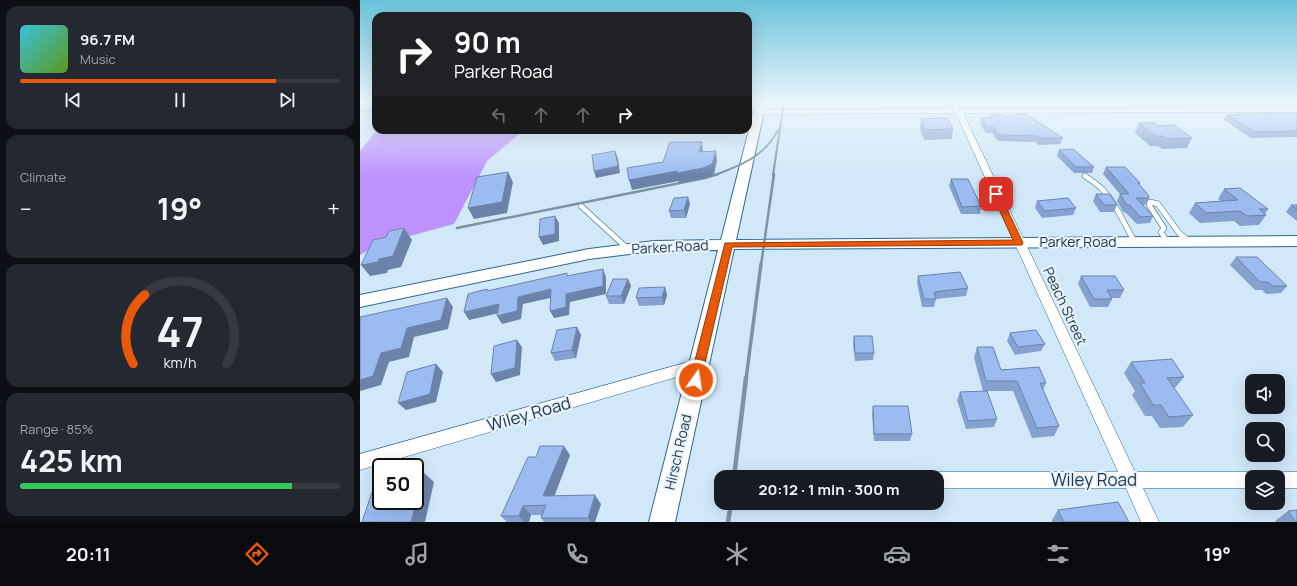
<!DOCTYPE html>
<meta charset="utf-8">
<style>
:root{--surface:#171b24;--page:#242831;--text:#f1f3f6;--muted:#9ea1a6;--line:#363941;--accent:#ea580c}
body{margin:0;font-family:Manrope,sans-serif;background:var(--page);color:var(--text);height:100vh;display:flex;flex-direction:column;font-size:15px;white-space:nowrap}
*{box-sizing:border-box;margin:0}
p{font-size:13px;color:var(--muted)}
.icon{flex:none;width:22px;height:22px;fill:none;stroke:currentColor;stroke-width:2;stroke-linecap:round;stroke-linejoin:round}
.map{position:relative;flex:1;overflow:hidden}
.side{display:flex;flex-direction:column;gap:6px;padding:6px;background:#0d0f14;width:360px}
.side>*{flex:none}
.banner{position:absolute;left:12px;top:12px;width:380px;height:122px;border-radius:12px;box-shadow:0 4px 16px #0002;background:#202124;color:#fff;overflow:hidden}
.buttons{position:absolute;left:885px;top:374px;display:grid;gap:8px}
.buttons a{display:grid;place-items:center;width:40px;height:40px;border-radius:8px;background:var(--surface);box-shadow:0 4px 16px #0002;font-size:20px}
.speed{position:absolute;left:12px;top:458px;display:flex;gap:8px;font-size:20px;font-weight:700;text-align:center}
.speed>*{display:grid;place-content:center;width:52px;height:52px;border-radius:50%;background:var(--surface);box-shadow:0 4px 16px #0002;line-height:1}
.speed .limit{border:2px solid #111;border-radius:6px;background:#fff;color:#111}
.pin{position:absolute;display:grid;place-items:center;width:34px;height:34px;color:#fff;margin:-17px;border-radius:8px;box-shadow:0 2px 6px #0006}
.me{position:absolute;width:44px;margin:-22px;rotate:13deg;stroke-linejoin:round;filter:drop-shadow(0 0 3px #0008)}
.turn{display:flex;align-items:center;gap:14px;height:84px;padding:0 16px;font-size:18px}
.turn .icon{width:52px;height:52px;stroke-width:2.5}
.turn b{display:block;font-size:28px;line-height:34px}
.lanes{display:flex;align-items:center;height:38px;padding:0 16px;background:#0003;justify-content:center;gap:20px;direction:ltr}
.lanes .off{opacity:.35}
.big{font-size:30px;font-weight:700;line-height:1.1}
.side .card{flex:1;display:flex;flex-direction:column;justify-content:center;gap:6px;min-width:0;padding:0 14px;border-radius:12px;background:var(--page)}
.side .dial{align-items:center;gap:0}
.dial svg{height:104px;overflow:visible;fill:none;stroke:var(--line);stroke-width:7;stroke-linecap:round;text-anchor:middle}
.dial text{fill:var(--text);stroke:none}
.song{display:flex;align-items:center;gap:12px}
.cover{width:48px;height:48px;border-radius:6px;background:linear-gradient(135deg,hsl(190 70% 55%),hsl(90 70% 35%))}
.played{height:4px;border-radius:2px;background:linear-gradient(90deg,var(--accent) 80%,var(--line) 80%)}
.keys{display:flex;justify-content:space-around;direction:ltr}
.heat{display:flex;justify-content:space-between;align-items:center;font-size:22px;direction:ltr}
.charge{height:6px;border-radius:3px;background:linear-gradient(90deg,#34c759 85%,var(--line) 0)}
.trip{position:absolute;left:354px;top:470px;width:230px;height:40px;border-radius:12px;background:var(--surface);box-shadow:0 4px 16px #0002;font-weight:700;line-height:40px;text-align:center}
.tab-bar{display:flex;height:64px;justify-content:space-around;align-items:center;background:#090b0e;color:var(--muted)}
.tab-bar .icon{width:28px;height:28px}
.tab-bar .selected{color:var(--accent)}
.tab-bar b{font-size:18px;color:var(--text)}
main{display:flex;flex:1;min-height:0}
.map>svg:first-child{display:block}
</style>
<main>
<section class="side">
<div class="card">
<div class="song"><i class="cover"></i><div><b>96.7 FM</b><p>Music</p></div></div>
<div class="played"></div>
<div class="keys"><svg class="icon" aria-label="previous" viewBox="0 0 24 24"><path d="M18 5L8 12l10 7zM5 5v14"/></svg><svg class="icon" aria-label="pause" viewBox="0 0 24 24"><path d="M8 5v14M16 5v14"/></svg><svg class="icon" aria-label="next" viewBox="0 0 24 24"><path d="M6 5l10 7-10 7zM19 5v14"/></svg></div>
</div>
<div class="card"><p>Climate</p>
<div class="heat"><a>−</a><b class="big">19°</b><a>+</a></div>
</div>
<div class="card dial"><svg viewBox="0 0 100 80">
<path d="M14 69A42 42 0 1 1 86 69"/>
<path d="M14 69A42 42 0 0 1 23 16" stroke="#ea580c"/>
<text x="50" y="56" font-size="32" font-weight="700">47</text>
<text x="50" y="72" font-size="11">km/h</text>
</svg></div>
<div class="card"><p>Range · 85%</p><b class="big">425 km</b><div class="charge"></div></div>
</section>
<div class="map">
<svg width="937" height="522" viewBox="0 0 937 522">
<rect width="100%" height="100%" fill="#d1e8f9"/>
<path fill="#bd92fd" d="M17 130H164L127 161 94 224 17 245 0 255V151Z"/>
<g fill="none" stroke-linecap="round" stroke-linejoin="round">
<path stroke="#4dd9c4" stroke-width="2.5" d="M0 111 16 112"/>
<defs>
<path id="lane" d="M725 176C731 180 737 184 742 189 757 204 764 225 775 242
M221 206 268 249
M807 242 801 232 804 228 789 205 790 202 798 204 819 233 829 241"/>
<path id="street" d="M590 102H597L601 109 937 108V112L603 113 775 472H892L898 474 899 477H892V488H783L799 522H781L766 488H577V477H570L571 474 577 472H758L596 113 400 114 396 112 400 110 594 109Z
M339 359 344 361 346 365 344 369 0 470V454Z
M918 472H937V488H918V477H911L912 474Z"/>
<path id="secondary" d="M396 102H406L376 240 937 236V246L374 249 315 522H289L358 250 294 251 229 259 0 307V295L229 249 294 241 361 240Z"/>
</defs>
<use href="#lane" stroke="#2f678d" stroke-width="6"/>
<use href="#street" stroke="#2f678d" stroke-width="1"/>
<use href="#secondary" stroke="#2f678d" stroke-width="2"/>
<use href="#lane" stroke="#fff" stroke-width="5"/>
<use href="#street" fill="#fff" fill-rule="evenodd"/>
<use href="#secondary" fill="#fff" fill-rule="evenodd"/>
<path stroke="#7c93a4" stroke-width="2" d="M355 175C381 165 405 156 418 130
M413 175 424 102"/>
<path stroke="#7c93a4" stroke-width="2.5" d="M97 228 345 178 358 174
M401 265 414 174"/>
<path stroke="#7c93a4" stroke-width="3.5" d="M386 379 401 264"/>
<path stroke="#7c93a4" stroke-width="4.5" d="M374 477 386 378
M368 522 371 503"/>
</g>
<path fill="#85a1cf" d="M555 102H573V103H555Z
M937 113V137L891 138 864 120 867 115Z
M631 115 646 117 703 138 700 144 678 145 676 142 638 141 632 133H626L620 124 621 118 631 117Z
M561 119 593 129 592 139 564 140 560 129Z
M779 123 798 126 832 138 827 148 802 149 798 146H790L775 133Z
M699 150 734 167 732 173H714L697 156Z
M746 167 780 183 779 185 789 198 785 205H783L793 216 790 223 777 224 766 213 763 212 757 201 760 194 743 174Z
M591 179 621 206 620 214H601L589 186Z
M864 189 908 209 905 214 906 215 899 225 880 226 874 221 840 223 829 213 835 203 861 201 858 199Z
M736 194 757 205 754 212H740L733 201Z
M328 197 330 204 326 218H311L309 211Z
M677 201 716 208 713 215 682 218 675 208Z
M931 205H937V221L926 212Z
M876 257 927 286 921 293 906 294 902 290H895L870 265Z
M558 276 608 288 606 296 576 299 574 307H562L557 283Z
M721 276 764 290 760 298H752V299L748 307H730L718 284Z
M268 279 271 286 264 304H249L246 296Z
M305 287 307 295 304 305 279 306 276 298Z
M650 333 685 344 681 351 655 355 647 341Z
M221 335 216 358 195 361 191 353Z
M494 336 514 353 513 360 495 361 493 344Z
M617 347 641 370 686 383 683 390 699 426 694 436 672 438 653 391H627L637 419 634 427 606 429 597 400 600 392 623 391 614 358Z
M771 362 824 377 815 388H814L833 415 823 427 800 428 792 416H785L772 395 775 391 764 373Z
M513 406 552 434 550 441H514L512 414Z
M210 455 194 496 241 504 235 522H184L181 518 182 515H171L169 522H147L141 516Z
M698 510 769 522H692V520Z
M928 511 937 522H916L915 521Z"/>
<path fill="#6c83a9" d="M342 142 343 152H339Z
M255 151 258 158 260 173 236 178 234 171Z
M356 151 357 161 354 174 345 178 319 183 317 173Z
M317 171 319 181 272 190 269 180Z
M148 172 153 182 147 213 114 219 108 208Z
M328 197 330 204 326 218 324 210Z
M195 216 199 223V241L183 245 179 237Z
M44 228 52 240 41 267 28 270 27 273 10 276 1 265 19 259Z
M243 269 246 277V294L210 302 209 315 194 318 190 311 206 294Z
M268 279 271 286 264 304 261 296Z
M305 287 307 295 304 305 302 297Z
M191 289 195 297 163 304 161 319 142 324 137 316 158 297Z
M87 298 93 307 88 329 54 337 49 357 29 362 21 385 0 391V380L21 353 47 328Z
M139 304 144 312 109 320 104 312Z
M217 327 221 335 216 358 212 350Z
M157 340 162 347 160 375 136 382 131 374Z
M76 364 83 372 76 402 46 410 38 403Z
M204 446 210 455 191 505 183 496Z
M64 473 74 482 65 522H51Z
M235 495 241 504 235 522H231L228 518Z
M163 506 171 515 169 522H164L159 516Z"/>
<path fill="#9bbbf1" stroke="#6c83a9" d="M664 113 703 138H680L678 136 639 135 633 127H627L621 118 632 117 631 115H644L646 117Z
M917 113H937V131L895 132 867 115Z
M584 118 588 119 593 129 565 130 561 119Z
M779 123H794L798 126 814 125 832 138 807 139 803 136H795Z
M310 142H342L339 152 356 151 352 164 343 168 317 173V171L269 180 267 168 303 162Z
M713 149 734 167H716L699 150Z
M255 151 258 166 234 171 232 155Z
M746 167H765L780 183H778L789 196V198H776L793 216 780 217 770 205H767L760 194H769Z
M148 172 142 202 108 208 117 177Z
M591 179H608L621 206 602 207Z
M880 188 908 209H899L906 215 887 216 880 211 846 213 835 203 878 200 864 189Z
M736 194H750L757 205H744Z
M328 197 324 210 309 211 314 198Z
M708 198 716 208 685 211 677 201Z
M931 205H937V209Z
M195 216V234L179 237 180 219Z
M44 228 33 256 19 259 18 262 1 265 13 240 26 237 29 231Z
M876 257H897L927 286H912L908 282H900Z
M243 269V286L206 294V307L190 311 191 289 158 297 157 311 137 316 139 304 104 312 108 294 127 289V291L207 273V276Z
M600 272 608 288 574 292 576 299H564L558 276Z
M721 276H755L764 290H747L752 299H734Z
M253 279H268L261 296H246Z
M305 287 302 297 276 298 279 288Z
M87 298 81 320 47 328 41 348 21 353 13 376 0 380V317Z
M217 327 212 350 191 353 197 330Z
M676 330 685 344 658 347 650 333Z
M494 336H512L514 353H495Z
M157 340 155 368 131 374 134 346Z
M617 347H633L641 370 679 367 686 383H680L699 426 677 428 657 381H626Z
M812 359 824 377 807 378 833 415 809 417 801 405H793L780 383H785L771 362Z
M76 364 70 394 38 403 47 372Z
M627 391 637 419 608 421 600 392Z
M513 406H548L552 434H514Z
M180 446H204L183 496 235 495 228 518H181L186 505 163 506 159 516H141L168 457H176Z
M64 473 51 522H2L12 492 21 489V501H55V475Z
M758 502 769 522H704L698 510Z
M937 510V522H936L928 511Z"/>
<linearGradient id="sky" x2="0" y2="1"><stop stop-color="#6ac3da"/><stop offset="0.58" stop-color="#eaf5fc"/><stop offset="1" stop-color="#eaf5fc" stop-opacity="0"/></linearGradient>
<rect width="937" height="175" fill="url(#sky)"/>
<path fill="#ea580c" stroke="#983908" d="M633 192H636L640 194 663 243 662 245 372 247 341 380 340 383 336 384 331 383 330 380 365 243 653 240 632 194Z"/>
<g text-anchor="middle" stroke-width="4" stroke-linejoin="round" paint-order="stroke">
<g font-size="14" fill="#203849" stroke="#e8f3fc">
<text x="718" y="247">Parker Road</text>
<text transform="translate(310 247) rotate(-3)" y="5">Parker Road</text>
<text transform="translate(705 306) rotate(65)" y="5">Peach Street</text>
<text transform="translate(318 452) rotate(-77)" y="5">Hirsch Road</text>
</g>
<g font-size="17" fill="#203849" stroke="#e8f3fc">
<text transform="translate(169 414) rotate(-16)" y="6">Wiley Road</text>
<text x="734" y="486">Wiley Road</text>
</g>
</g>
</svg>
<div class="buttons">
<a><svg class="icon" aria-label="sound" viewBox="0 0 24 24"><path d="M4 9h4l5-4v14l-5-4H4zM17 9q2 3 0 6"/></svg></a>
<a><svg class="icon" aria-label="search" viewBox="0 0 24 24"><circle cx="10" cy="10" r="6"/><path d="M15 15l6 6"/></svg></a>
<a><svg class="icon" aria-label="layers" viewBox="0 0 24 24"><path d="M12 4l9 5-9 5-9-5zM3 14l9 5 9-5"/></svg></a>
</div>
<div class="speed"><div class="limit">50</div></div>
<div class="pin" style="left:636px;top:194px;background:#d93025"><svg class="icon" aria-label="arrive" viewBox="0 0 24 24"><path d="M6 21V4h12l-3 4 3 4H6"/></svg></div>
<svg class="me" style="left:336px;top:380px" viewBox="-20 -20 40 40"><circle r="17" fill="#ea580c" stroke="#fff" stroke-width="3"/><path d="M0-11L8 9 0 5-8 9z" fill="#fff"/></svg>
<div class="trip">20:12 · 1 min · 300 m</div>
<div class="banner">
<div class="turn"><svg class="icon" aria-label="right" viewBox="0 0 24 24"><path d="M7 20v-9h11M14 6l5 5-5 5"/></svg><div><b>90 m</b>Parker Road</div></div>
<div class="lanes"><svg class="icon off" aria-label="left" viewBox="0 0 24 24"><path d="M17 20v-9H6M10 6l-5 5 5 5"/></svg><svg class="icon off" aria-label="ahead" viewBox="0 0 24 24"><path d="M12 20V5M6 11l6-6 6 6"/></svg><svg class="icon off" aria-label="ahead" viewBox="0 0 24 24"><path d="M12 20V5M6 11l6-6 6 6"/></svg><svg class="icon" aria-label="right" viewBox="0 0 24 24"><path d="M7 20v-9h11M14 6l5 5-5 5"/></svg></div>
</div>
</div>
</main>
<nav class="tab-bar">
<b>20:11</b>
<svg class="icon selected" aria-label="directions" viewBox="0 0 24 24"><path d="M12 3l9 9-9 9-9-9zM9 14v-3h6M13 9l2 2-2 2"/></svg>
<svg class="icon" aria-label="music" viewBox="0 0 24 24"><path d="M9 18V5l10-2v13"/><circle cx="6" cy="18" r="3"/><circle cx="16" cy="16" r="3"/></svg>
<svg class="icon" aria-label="phone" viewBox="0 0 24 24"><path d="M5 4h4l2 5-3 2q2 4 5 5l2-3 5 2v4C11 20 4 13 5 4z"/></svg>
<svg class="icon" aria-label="climate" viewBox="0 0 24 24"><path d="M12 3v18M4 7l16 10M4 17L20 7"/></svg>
<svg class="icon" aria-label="car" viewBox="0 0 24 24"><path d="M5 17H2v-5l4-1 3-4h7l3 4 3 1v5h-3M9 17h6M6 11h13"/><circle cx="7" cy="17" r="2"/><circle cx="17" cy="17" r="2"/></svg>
<svg class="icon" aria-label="filters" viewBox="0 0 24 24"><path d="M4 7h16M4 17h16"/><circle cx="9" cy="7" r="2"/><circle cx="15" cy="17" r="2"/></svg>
<b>19°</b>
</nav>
